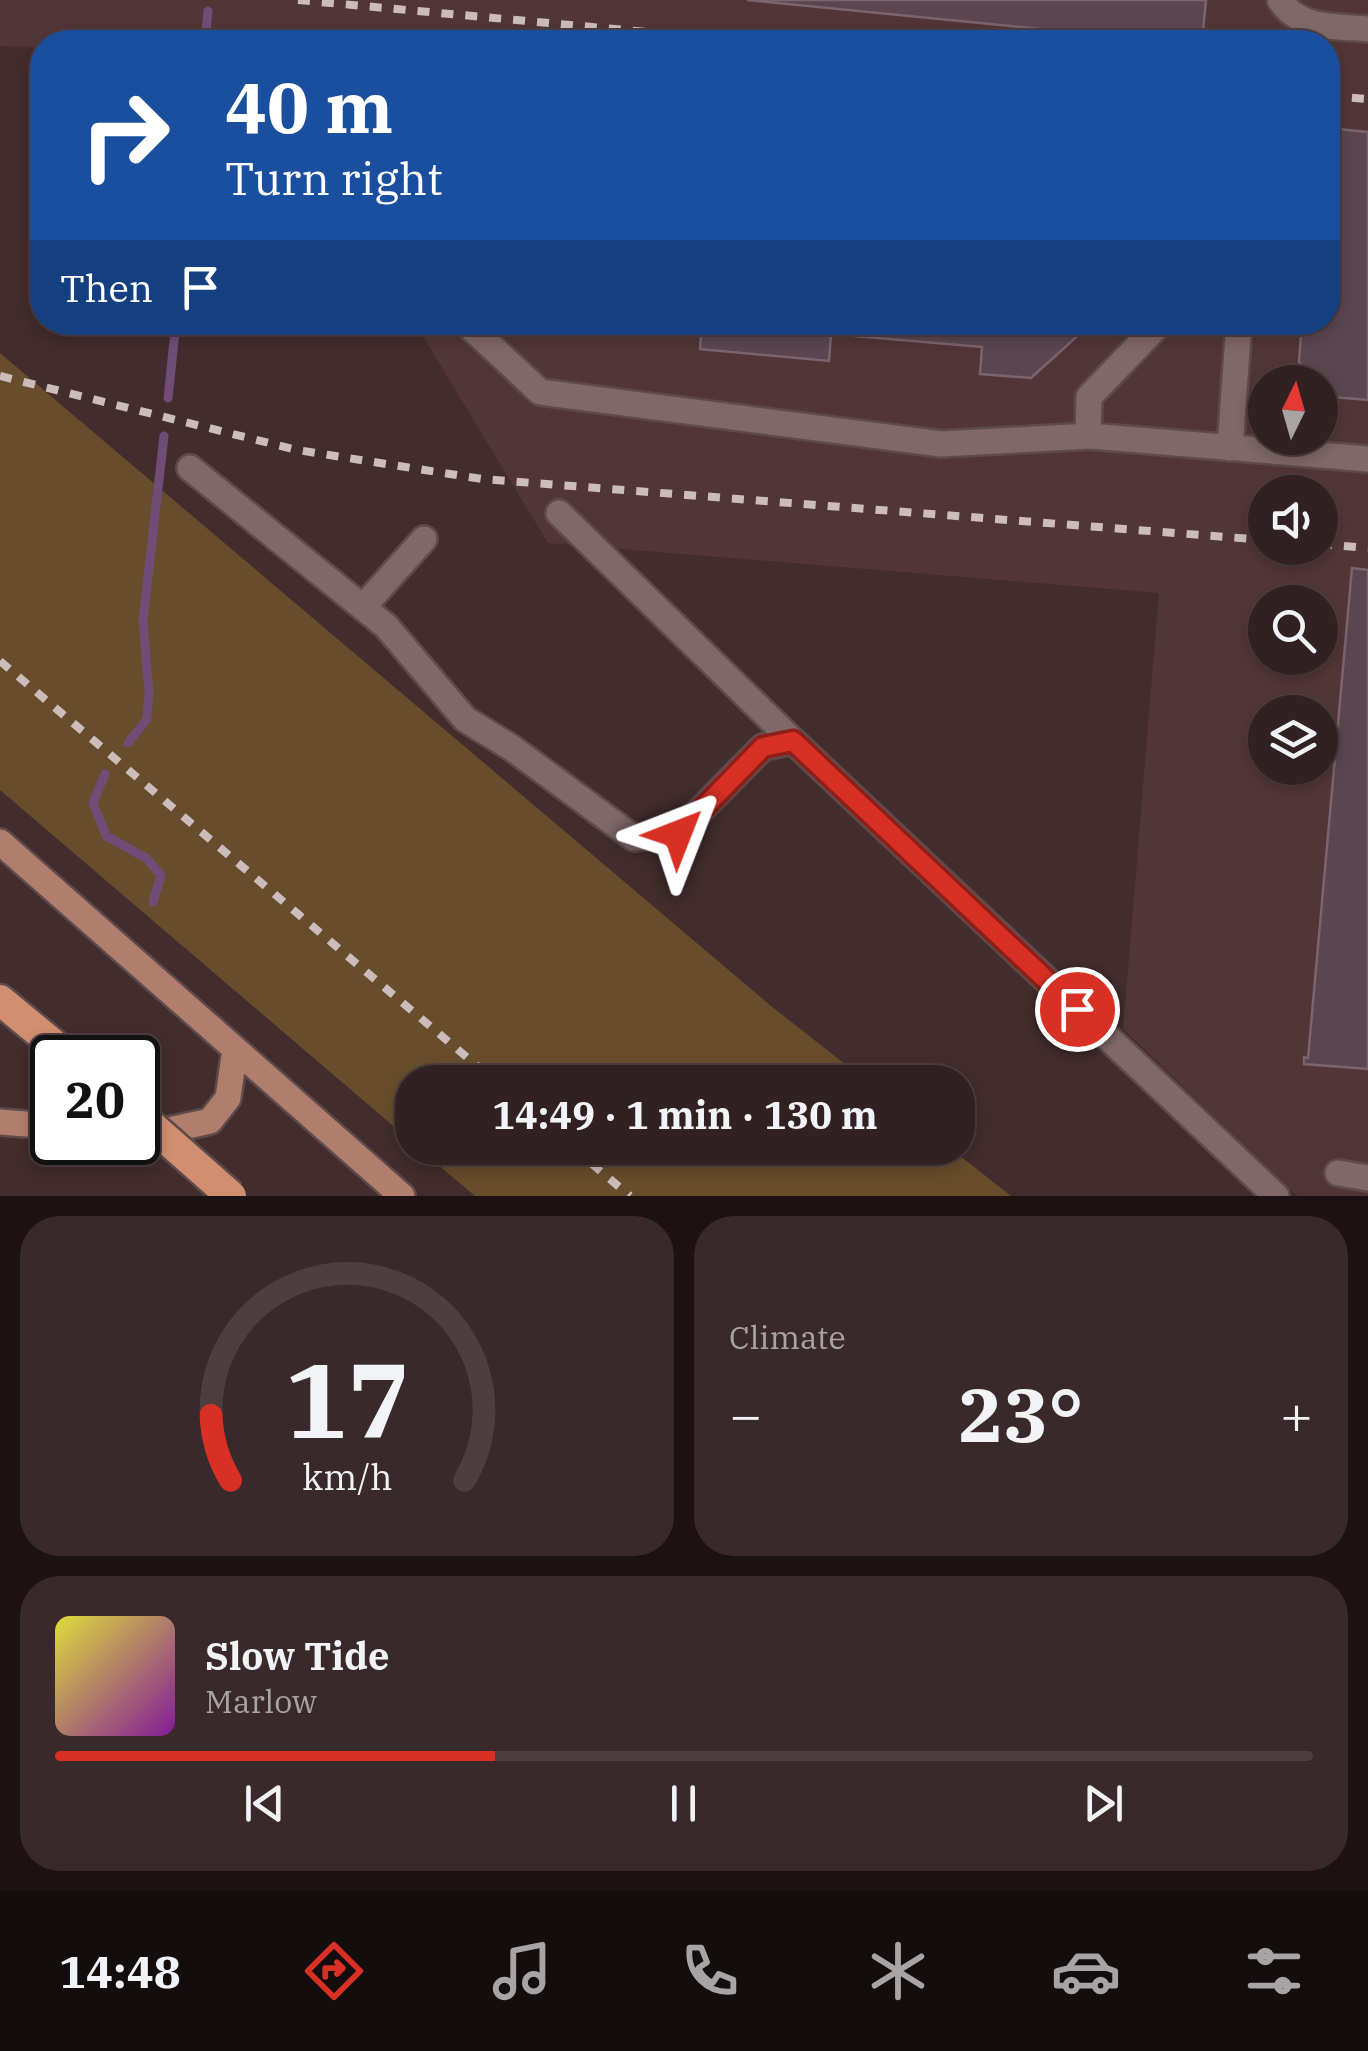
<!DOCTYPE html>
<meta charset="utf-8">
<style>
:root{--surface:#322122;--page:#3a292a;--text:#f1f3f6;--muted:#a8a3a5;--line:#4d3e40;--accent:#d93025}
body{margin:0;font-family:"IBM Plex Serif",serif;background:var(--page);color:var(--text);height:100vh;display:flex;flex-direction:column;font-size:38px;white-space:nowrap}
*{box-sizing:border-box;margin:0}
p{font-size:32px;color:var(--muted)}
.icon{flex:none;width:55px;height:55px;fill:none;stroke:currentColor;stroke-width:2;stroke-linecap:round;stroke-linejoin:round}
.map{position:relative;height:1196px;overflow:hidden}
.details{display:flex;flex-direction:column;gap:20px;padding:20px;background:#1c1213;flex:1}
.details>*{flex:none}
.top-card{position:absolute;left:30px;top:30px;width:1310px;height:305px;border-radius:40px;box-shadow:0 5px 15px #0003,0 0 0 2px var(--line);background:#1a4fa0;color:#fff;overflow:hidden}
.needle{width:65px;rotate:5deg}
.controls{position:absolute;left:1248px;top:365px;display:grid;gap:20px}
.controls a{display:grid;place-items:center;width:90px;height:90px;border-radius:50%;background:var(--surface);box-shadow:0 5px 15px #0003,0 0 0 2px var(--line);font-size:50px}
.speed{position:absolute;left:30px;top:1035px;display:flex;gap:20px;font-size:50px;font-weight:700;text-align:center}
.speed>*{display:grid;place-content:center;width:130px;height:130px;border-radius:50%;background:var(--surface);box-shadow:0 5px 15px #0003,0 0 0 2px var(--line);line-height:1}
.speed .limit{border:5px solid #111;border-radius:15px;background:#fff;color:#111}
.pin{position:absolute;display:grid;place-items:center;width:85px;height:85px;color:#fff;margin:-42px;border:5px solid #fff;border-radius:50%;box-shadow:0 2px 10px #0007}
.me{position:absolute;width:110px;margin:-55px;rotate:45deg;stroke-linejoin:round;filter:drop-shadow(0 0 8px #0008)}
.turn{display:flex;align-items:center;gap:35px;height:210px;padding:0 30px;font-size:45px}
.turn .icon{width:130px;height:130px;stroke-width:2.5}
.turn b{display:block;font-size:70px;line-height:85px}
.then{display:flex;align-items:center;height:95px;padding:0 30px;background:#0003;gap:20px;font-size:38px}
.big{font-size:75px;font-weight:700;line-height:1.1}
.details .widget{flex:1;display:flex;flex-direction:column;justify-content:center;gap:15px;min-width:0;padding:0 35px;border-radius:40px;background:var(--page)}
.details .dial{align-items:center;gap:0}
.dial svg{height:260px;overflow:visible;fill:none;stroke:var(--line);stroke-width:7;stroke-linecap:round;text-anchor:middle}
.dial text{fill:var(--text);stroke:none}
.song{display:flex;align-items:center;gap:30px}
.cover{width:120px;height:120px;border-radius:15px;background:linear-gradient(135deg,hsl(60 70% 55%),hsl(290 70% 35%))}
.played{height:10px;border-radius:5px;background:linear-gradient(90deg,var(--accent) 35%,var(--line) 35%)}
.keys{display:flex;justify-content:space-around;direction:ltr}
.heat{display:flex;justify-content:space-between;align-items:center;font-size:55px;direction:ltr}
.details .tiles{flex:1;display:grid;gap:20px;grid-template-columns:1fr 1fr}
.widget:last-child{grid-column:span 2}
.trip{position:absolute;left:395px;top:1065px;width:580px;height:100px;border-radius:40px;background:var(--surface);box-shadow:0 5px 15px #0003,0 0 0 2px var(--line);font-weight:700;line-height:100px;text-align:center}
.tab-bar{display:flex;height:160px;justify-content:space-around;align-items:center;background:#140d0e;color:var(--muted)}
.tab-bar .icon{width:70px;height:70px}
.tab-bar .selected{color:var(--accent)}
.tab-bar b{font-size:45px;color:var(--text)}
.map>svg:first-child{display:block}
</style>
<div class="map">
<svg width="1368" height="1196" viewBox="0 0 1368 1196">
<rect width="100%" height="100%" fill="#422c2d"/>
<path fill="#523537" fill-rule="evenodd" d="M0 0H1368V1196H1297L1123 1029 1159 593 548 543 421 333 410 323 1328 322V42H42V47L0 46ZM1265 382H1320V438H1265ZM1265 492H1320V548H1265ZM1265 602H1320V658H1265ZM1265 712H1320V768H1265Z"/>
<path fill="#674d2c" d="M0 353 771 1006 868 1082H412V1142L0 790Z
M418 1148H950L1011 1196H475Z"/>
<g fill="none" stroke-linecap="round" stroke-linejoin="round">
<path stroke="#6f4d77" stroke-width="9" d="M205 42 208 11
M168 398 176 322
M128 743 147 719 149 693 143 621 164 436
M105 774 93 803 106 836 146 858 161 875 153 902"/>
</g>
<path fill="#5b4650" stroke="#7a646e" stroke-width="2.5" d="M747 0H1206L1202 42H1172Z
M1328 128 1368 132V400L1321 396 1320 382H1312L1299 362 1302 322H1328Z
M491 322H548L547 335 500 331Z
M702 322H1093L1031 378 980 374 982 347 831 334 829 361 700 349Z
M1352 568 1368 570V1069L1304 1064V1057L1308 1058Z"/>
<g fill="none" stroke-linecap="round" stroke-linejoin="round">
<defs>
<path id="minor" d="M1280 0C1299 30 1336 26 1368 29
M465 322 540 392 941 444 1090 436 1368 459
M1088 436 1089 397 1161 322
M1230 448 1239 322
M190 468 386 626 465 719 512 748 634 838 678 833 763 747 793 741 1276 1196
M559 513 793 741
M363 607 424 539
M1338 1173 1368 1178"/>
<path id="major" d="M0 842 402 1196
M0 1122 52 1126
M142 1131 160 1132 210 1121 228 1098 235 1049"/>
<path id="highway" d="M0 1000 70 1058"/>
</defs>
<use href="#minor" stroke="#5d4a4b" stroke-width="30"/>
<use href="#major" stroke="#5d4a4b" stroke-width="30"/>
<use href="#highway" stroke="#5d4a4b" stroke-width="35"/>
<use href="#minor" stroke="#806768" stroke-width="25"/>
<use href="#major" stroke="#b17e6d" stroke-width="25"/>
<use href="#highway" stroke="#d28e70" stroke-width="30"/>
<path stroke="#ccbdbd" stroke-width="8" stroke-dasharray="12 12" stroke-linecap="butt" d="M298 0 756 42
M1328 96 1368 99
M0 376 297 450 482 479 1265 540
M1320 544 1368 548
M0 661 496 1082
M573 1148 630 1196"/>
<defs>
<path id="highway-bridge" d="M138 1114 231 1196"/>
</defs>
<use href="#highway-bridge" stroke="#5d4a4b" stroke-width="35" stroke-linecap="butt"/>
<use href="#highway-bridge" stroke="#d28e70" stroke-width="30"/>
</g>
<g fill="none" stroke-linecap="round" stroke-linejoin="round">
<defs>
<path id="route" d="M678 834 763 747 793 741 1077 1009"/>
</defs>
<use href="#route" stroke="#8d1f18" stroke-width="25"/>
<use href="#route" stroke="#d93025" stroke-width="18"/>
</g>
</svg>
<div class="controls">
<a><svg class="needle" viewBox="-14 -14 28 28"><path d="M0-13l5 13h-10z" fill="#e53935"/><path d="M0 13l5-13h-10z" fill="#a8a3a5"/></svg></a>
<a><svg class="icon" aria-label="sound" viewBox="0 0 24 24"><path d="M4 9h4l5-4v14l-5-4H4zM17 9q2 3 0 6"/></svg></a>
<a><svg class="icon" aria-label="search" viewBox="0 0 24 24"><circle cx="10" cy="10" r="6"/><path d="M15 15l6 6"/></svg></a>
<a><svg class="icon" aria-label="layers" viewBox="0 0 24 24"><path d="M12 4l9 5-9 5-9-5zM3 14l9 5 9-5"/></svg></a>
</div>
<div class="speed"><div class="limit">20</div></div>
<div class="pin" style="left:1077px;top:1009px;background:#d93025"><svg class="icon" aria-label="arrive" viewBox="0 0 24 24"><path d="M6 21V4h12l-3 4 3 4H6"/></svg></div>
<svg class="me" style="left:678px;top:834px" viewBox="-20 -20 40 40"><path d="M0-17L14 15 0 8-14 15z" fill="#d93025" stroke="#fff" stroke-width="4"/></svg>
<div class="trip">14:49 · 1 min · 130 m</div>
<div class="top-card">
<div class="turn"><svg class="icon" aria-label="right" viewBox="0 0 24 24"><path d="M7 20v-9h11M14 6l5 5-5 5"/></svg><div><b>40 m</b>Turn right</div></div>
<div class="then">Then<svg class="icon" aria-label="arrive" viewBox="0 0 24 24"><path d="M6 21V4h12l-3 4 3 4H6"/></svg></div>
</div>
</div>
<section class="details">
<div class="tiles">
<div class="widget dial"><svg viewBox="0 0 100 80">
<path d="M14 69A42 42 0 1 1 86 69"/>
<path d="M14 69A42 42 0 0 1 8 49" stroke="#d93025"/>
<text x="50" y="56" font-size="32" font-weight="700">17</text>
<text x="50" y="72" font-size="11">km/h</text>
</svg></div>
<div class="widget"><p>Climate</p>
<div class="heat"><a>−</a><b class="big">23°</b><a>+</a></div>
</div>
<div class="widget">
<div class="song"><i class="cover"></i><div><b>Slow Tide</b><p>Marlow</p></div></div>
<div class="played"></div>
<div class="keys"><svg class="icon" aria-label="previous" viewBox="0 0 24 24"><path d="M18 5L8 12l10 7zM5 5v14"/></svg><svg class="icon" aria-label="pause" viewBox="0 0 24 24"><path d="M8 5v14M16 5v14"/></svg><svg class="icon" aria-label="next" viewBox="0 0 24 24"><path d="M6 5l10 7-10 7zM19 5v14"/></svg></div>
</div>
</div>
</section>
<nav class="tab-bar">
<b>14:48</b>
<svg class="icon selected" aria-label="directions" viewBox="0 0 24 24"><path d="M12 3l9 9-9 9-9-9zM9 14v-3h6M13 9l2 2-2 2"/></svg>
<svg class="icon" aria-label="music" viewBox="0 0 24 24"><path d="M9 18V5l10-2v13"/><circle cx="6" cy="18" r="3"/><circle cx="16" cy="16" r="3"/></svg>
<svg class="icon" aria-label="phone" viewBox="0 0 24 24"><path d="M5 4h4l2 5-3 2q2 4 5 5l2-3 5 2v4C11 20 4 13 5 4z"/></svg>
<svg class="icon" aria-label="climate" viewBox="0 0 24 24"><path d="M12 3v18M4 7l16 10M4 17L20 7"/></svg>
<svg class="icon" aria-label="car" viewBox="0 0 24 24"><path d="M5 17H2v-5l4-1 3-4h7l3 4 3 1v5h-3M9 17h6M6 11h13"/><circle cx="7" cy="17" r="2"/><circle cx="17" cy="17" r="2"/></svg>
<svg class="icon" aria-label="filters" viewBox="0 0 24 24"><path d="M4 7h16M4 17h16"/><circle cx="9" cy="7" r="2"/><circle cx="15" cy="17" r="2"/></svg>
</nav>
